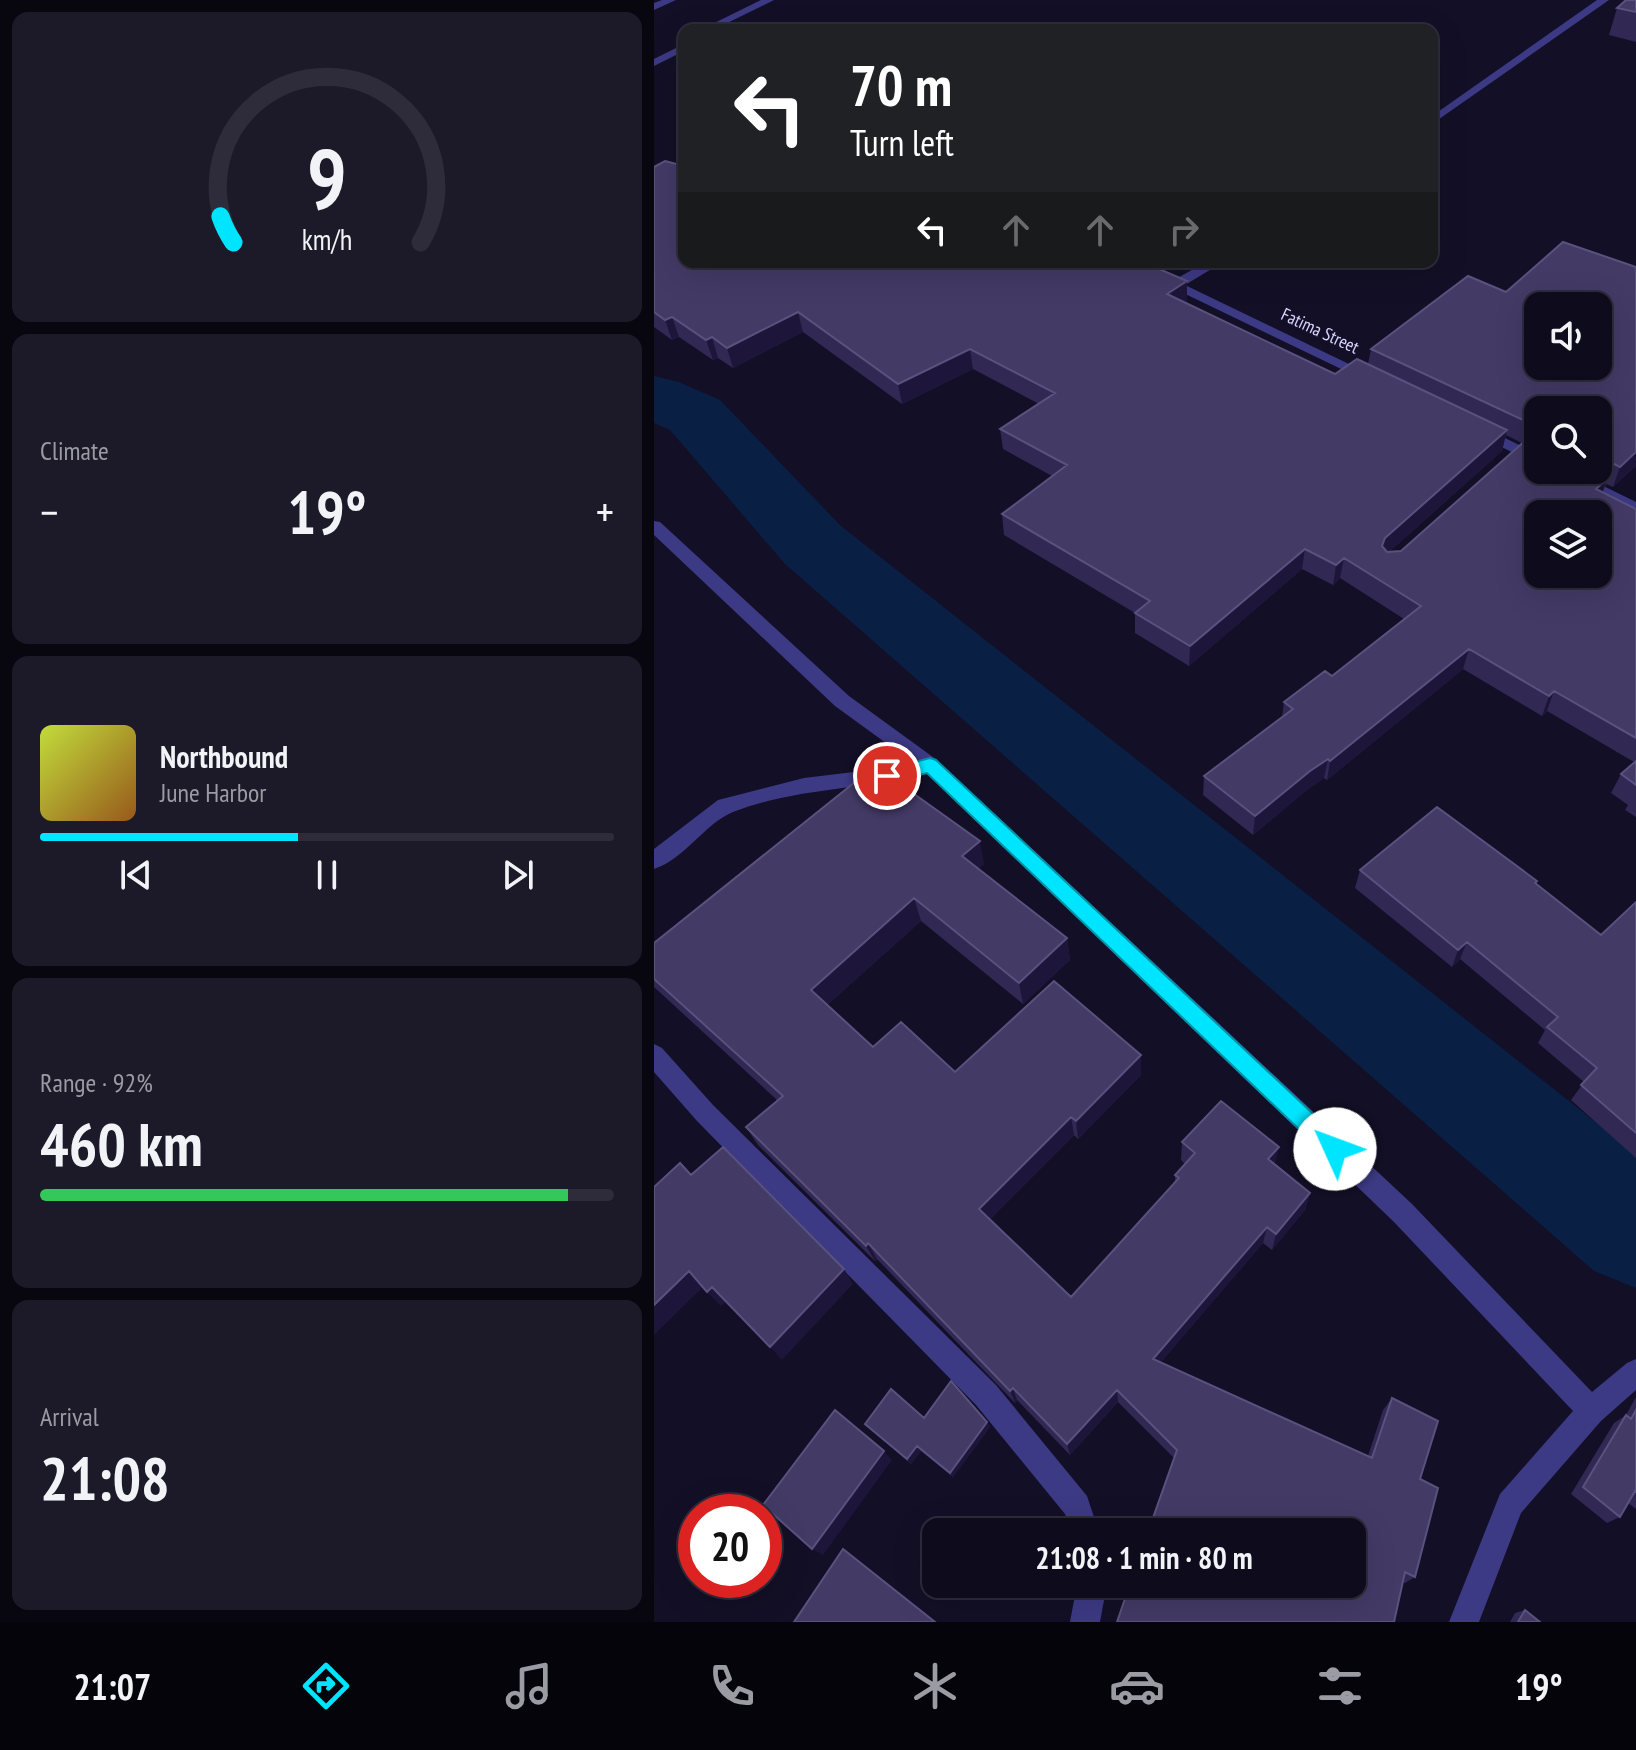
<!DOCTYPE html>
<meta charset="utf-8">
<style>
:root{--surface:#0e0b1c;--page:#1c1929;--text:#f1f3f6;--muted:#9b9ba3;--line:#2e2b3b;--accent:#00e5ff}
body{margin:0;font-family:"PT Sans Narrow",sans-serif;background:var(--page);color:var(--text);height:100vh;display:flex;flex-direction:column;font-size:30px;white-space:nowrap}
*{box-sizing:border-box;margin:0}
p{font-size:26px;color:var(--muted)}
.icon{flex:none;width:44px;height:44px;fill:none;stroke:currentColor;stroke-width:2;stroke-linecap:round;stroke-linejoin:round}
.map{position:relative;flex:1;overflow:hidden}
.drawer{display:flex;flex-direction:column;gap:12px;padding:12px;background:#08060f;width:654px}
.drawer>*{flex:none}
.banner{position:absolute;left:24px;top:24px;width:760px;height:244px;border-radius:16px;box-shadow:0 8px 32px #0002,0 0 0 2px var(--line);background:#202124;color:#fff;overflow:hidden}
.tools{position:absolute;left:870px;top:292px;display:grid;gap:16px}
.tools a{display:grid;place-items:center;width:88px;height:88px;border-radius:16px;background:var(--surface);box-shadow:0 8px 32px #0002,0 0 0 2px var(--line);font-size:40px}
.speed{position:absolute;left:24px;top:1494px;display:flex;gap:16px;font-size:40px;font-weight:700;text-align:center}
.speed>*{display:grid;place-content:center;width:104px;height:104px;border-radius:50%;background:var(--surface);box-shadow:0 8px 32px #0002,0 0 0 2px var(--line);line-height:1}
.speed .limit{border:12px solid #d22;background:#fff;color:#111}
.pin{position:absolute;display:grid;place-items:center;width:68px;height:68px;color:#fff;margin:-34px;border:4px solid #fff;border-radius:50%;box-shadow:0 2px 8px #0007}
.me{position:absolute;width:88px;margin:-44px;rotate:313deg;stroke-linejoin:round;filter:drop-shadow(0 0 6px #0008)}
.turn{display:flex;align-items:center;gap:28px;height:168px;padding:0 40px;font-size:36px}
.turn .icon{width:104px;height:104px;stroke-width:2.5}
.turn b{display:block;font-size:56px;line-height:68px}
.lanes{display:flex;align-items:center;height:76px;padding:0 40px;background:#0003;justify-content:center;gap:40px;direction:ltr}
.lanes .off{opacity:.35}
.big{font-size:60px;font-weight:700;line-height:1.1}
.drawer .tile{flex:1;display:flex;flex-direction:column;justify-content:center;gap:12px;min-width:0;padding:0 28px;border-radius:16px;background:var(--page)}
.drawer .dial{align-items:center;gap:0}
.dial svg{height:208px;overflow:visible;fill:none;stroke:var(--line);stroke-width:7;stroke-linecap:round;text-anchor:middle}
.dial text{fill:var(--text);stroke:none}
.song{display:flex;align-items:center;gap:24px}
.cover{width:96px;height:96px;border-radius:12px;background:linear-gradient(135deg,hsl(70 70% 55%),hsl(30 70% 35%))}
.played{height:8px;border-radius:4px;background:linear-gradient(90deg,var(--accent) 45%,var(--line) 45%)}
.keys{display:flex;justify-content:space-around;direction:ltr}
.heat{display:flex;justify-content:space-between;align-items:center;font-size:44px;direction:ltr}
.charge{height:12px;border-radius:6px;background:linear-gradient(90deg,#34c759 92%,var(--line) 0)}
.trip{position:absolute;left:268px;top:1518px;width:444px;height:80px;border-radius:16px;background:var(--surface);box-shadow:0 8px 32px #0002,0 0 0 2px var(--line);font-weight:700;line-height:80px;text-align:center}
.tab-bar{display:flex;height:128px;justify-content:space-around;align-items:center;background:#06040b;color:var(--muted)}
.tab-bar .icon{width:56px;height:56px}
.tab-bar .selected{color:var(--accent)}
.tab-bar b{font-size:36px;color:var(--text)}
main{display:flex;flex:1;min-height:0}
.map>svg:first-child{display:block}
</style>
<main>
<section class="drawer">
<div class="tile dial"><svg viewBox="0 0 100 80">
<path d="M14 69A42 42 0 1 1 86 69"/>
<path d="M14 69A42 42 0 0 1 9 59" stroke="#00e5ff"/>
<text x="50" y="56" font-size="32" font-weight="700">9</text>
<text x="50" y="72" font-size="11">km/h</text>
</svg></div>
<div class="tile"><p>Climate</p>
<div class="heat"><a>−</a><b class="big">19°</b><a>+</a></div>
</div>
<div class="tile">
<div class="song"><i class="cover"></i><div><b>Northbound</b><p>June Harbor</p></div></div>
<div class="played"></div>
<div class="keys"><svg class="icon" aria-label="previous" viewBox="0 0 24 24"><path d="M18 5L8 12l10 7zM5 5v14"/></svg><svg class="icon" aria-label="pause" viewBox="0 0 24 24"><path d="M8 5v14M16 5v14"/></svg><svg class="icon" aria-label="next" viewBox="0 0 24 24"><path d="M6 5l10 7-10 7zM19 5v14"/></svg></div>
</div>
<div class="tile"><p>Range · 92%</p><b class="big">460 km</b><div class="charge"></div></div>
<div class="tile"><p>Arrival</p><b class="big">21:08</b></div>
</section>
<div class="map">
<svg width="982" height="1622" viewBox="0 0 982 1622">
<rect width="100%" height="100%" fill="#130f26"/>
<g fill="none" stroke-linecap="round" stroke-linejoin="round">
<path fill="#0a1f44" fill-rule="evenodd" d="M0 376 25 382 66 400 187 526 982 1154V1288L940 1271 131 564 16 430 0 423Z"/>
<path fill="#3d3a85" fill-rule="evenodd" d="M8 0H22L0 10V3Z
M107 0H120L59 30H46Z
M943 0H955L778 124V116Z
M30 44V51L0 66V59Z
M465 262H483L520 280 552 262H569L531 285 722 377 715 381 710 380Z
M826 426 884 454V465L821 434V428Z
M896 470H917L982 502V514Z
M0 521 6 522 195 696 283 760 758 1204 938 1392 973 1363 982 1359V1390L947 1421 867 1513 825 1622H795L846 1494 919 1411 740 1222 272 773C209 790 140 788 79 812 50 824 31 859 0 869V849L64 800 150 778 233 768 258 762 181 706 0 535Z
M0 1044 8 1048 59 1105 342 1385 433 1496 445 1532H417L411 1514 322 1405 43 1121 0 1072Z
M423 1584H453L446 1622H416Z"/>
</g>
<path fill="#312854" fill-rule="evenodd" d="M982 0V42L955 35 963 8Z
M11 161 30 166V262H489L533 281V301L531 302 681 374 703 359 714 364 717 349 814 276 852 292 909 242 982 267V466L959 487 952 484 949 492 982 509V817L971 810 974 805 957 793 967 774 980 762 893 711 888 716 809 669 673 780 670 778 653 790 599 835 549 795 550 776 628 717 630 702 671 671 678 676 750 619 686 578 679 585 648 569 535 666 481 633V613L350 535 348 514 398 476 349 449 346 429 385 404 319 369 248 404 149 332 79 368 64 358 59 360 25 337 18 340 0 327V167ZM884 306H944V366H884ZM884 410H944V470H884ZM852 435 868 443 747 551 735 552 848 451ZM884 514H944V574H884Z
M330 864 324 869 413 938 416 960 369 1004 267 921 173 1005 219 1047 301 1072 487 1055V1075L424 1139 420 1135 336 1219 417 1297 521 1183V1175L531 1164 527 1160 528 1142 621 1164 656 1193 651 1210 618 1250 609 1243 507 1362 714 1456 729 1410 738 1398 766 1479 761 1577 751 1583 520 1458 464 1402 416 1455 363 1400 361 1403 223 1259 221 1261 104 1145 92 1127 123 1100 0 987V943Z
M706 870 882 884 947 935 982 902V1158L917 1100 930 1082 884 1043 891 1030 806 959 798 967 701 888Z
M982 1397V1509L974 1503 966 1517 953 1523 917 1494 960 1423 972 1415Z
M270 1418 333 1422 336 1427 299 1477 267 1451 257 1464 211 1424Z
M871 1610 886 1622H856L861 1613Z"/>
<path fill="#1d163a" d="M533 281V301L513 314V294Z
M144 312 149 332 79 368 73 348Z
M18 317 25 337 18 340 11 320Z
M58 337 64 358 59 360 52 340Z
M316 349 319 369 248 404 244 384Z
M853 430 848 451 727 559 728 546 731 538Z
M982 452V466L959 487 966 467Z
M953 479 946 499 942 489Z
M651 549 648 569 535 666 536 646Z
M690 558 686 578 679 585 682 565Z
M815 649 809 669 673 780 676 761Z
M900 691 893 711 888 716 895 696Z
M674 759 670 778 653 790 599 835 601 816 656 771Z
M326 841 330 864 312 879 308 856Z
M260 898 267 921 166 1011 157 990Z
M413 938 416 960 369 1004 365 983Z
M813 942 806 959 798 967 804 950Z
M487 1055V1075L424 1139 422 1121Z
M417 1117 420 1135 330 1225 325 1209Z
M625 1147 621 1165 614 1159Z
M656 1193 651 1210 618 1250 622 1234Z
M613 1227 609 1243 499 1372V1359Z
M214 1243 223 1259 221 1261 212 1246Z
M190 1269 199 1284 128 1360 116 1347Z
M35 1271 50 1286 0 1335V1305Z
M58 1287 72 1301 67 1306 53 1292Z
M359 1388 363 1400 361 1403 356 1391Z
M463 1390 464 1402 416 1455 413 1444Z
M333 1422 336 1427 299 1477 296 1473Z
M263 1446 267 1451 257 1464 253 1459Z
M230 1451 238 1460 169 1555 158 1549Z
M189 1549 198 1555 283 1622H281Z"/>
<path fill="#433a66" stroke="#5a527e" stroke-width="2" fill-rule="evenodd" d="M972 0H982V12L963 8Z
M11 161 30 166V262H489L533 281 513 294 681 374 703 359 853 430 731 538 728 546 733 552 747 551 872 440 884 445V470H937L953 479 942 489 982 509V738L900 691 895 696 815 649 676 761 674 759 656 771 601 816 550 776 639 709 630 702 671 671 678 676 767 606 690 558 682 565 651 549 536 646 481 613 496 601 348 514 413 465 346 429 401 393 316 349 244 384 144 312 73 348 58 337 52 340 18 317 11 320 0 312V167ZM884 514H944V574H884Z
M909 242 982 267V452L966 467 944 456V410H884V427L717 349 814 276 852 292ZM884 306H944V366H884Z
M982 761V785L967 774Z
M221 766 326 841 308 856 413 938 365 983 260 898 157 990 219 1047 247 1022 301 1072 400 981 487 1055 422 1121 417 1117 325 1209 417 1297 525 1178 521 1175 541 1153 528 1142 567 1101 625 1147 614 1159 656 1193 622 1234 613 1227 499 1359 718 1458 738 1398 784 1421 766 1479 784 1488 761 1577 751 1572 740 1622H463L476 1584H698V1532H494L523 1450 463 1390 413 1444 359 1388 356 1391 214 1243 212 1246 92 1127 129 1096 0 979V943Z
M783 807 883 881 881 883 947 935 982 902V1133L927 1085 943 1068 893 1027 904 1017 813 942 804 950 706 870Z
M69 1147 190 1269 116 1347 58 1287 53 1292 35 1271 0 1305V1187L26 1163 37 1175Z
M297 1381 333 1422 296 1473 263 1446 253 1459 211 1424 237 1389 270 1418Z
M181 1410 230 1451 158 1549 109 1505Z
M982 1410V1492L981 1491 966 1517 929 1487 972 1415 977 1419Z
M189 1549 281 1622H140Z
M871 1610 886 1622H864Z"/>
<path fill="#00e5ff" stroke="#0095a6" stroke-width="2" d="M276 758 282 760 689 1142 692 1149 689 1157 681 1160 674 1157 273 773 233 783 224 776 227 771Z"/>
<g text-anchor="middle" stroke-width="8" stroke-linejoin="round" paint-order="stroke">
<g font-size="18" fill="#d9d4ff" stroke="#130f26">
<text transform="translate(666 331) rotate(25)" y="6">Fatima Street</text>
</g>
</g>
</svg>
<div class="tools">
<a><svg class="icon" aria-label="sound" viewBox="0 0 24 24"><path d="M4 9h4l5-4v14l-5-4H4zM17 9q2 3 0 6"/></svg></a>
<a><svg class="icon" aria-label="search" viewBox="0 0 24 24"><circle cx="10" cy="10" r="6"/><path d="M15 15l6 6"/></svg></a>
<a><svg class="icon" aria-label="layers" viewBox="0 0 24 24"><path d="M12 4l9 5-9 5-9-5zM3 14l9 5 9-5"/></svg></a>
</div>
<div class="speed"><div class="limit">20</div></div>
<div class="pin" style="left:233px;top:776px;background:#d93025"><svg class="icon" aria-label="arrive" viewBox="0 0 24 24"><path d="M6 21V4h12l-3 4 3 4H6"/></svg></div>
<svg class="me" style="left:681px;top:1149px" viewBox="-20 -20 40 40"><circle r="19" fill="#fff"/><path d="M0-13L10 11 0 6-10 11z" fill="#00e5ff"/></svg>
<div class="trip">21:08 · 1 min · 80 m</div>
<div class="banner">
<div class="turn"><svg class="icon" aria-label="left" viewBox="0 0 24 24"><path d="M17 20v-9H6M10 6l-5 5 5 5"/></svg><div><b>70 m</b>Turn left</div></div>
<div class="lanes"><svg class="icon" aria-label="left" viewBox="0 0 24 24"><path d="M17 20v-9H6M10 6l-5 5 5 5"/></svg><svg class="icon off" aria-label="ahead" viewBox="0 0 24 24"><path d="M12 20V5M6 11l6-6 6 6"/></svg><svg class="icon off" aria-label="ahead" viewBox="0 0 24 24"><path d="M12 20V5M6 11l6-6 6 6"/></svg><svg class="icon off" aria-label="right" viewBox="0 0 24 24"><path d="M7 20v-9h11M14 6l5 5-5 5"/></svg></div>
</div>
</div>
</main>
<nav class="tab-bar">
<b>21:07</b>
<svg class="icon selected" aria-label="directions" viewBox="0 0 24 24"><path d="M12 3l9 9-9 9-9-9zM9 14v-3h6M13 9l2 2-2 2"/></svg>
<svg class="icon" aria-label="music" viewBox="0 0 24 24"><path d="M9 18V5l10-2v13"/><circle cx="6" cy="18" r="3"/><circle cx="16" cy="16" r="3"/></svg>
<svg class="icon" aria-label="phone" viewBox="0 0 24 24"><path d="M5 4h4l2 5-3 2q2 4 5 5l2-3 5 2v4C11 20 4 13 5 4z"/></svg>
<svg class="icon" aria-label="climate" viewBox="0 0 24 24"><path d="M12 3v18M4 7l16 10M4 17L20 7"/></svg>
<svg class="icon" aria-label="car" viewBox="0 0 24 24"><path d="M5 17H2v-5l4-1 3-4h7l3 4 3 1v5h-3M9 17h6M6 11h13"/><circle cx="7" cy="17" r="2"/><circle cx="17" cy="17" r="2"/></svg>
<svg class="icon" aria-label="filters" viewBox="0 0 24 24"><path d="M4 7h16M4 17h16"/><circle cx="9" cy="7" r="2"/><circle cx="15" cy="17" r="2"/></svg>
<b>19°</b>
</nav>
